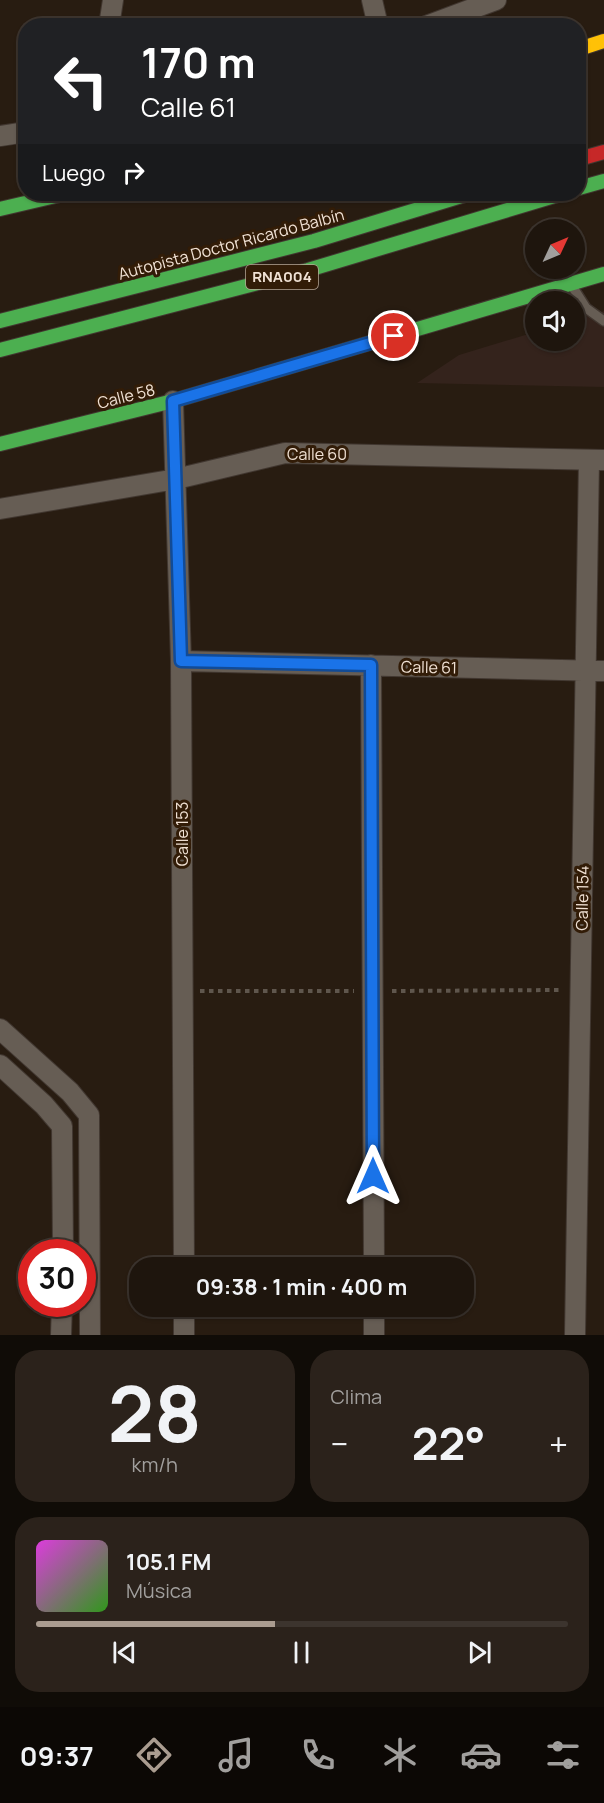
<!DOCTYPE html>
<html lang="es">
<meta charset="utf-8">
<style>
:root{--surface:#1e150d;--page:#2b221b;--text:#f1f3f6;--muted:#a19f9d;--line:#3c342e;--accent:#aa9c90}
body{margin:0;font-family:Manrope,sans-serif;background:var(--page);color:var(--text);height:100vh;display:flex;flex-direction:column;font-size:22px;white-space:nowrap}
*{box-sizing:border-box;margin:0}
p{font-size:20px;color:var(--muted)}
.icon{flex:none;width:33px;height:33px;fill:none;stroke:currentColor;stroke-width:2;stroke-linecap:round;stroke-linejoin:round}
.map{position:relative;height:1335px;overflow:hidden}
.details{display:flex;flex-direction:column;gap:15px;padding:15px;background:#100c07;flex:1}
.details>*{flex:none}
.guide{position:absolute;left:18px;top:18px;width:568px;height:183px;border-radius:24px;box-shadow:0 2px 4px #0004,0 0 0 2px var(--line);background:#202124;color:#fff;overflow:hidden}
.needle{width:39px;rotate:46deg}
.buttons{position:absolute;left:525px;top:219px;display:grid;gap:12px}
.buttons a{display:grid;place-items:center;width:60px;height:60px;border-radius:50%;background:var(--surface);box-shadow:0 2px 4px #0004,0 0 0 2px var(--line);font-size:30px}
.speed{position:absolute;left:18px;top:1239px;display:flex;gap:12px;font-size:30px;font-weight:700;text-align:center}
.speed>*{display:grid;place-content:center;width:78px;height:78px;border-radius:50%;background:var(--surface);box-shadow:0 2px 4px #0004,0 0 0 2px var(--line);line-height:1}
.speed .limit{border:9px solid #d22;background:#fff;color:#111}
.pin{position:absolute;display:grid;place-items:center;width:51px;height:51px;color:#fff;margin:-26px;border:3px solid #fff;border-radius:50%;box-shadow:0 2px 6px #0007}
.me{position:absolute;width:66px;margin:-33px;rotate:0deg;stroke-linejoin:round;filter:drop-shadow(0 0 4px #0008)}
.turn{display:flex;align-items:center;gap:21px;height:126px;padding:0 24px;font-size:27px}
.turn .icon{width:78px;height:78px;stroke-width:2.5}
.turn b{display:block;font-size:42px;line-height:51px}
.then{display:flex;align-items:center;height:57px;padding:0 24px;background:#0003;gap:12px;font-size:22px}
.big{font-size:45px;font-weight:700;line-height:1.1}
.details .tile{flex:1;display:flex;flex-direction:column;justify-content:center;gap:9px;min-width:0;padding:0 21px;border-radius:24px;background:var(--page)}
.details .dial{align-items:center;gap:0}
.dial b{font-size:78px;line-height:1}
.song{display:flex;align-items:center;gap:18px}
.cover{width:72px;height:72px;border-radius:9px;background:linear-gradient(135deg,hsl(300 70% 55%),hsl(110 70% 35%))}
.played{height:6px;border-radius:3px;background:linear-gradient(90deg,var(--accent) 45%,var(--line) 45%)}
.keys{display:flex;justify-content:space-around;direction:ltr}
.heat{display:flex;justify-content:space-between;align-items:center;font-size:33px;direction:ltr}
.details .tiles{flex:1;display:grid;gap:15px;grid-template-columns:1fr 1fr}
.tile:last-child{grid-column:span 2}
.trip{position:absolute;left:129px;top:1257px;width:345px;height:60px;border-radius:24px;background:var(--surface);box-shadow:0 2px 4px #0004,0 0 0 2px var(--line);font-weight:700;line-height:60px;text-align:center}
.tabs{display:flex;height:96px;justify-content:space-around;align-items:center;background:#0c0805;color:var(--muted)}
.tabs .icon{width:42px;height:42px}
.tabs .selected{color:var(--accent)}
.tabs b{font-size:27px;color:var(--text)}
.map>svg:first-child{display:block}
</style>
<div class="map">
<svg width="604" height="1335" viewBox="0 0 604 1335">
<rect width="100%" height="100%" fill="#281c11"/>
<path fill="#34231c" d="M604 311V387L417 383 459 355 535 332 536 340H574L575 320Z"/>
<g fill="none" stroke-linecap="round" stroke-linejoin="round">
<defs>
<path id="lane" d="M572 286 586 308 604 321"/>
<path id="street" d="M372 0 378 26
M109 26 113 0
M426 26 496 0
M0 136 26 132
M173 401 181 661 184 1268
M0 509 176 479 285 453 604 460
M181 661 604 671
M371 665 374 1268
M0 1029 70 1092 89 1115 90 1335
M0 1065 44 1105 62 1126 63 1252
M184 1306V1335
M374 1306V1335
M61 1335 62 1304
M575 1335 589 460"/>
<path id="fast" d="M579 188 604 181
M0 209 64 194
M0 321 314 241 468 194
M0 350 308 270 561 194
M0 444 173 401 604 274"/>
<path id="slow" d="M579 49 604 41"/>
<path id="jam" d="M579 159 604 152"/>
</defs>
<use href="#lane" stroke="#413730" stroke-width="12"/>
<use href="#street" stroke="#413730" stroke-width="22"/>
<use href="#fast" stroke="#413730" stroke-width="16"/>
<use href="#slow" stroke="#413730" stroke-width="16"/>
<use href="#jam" stroke="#413730" stroke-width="16"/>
<path stroke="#5f564d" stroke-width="4" stroke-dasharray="4.5 4.5" stroke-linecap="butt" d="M200 991H354
M392 991 561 990"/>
<use href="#lane" stroke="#665d54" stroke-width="9"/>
<use href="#street" stroke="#665d54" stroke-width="20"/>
<use href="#fast" stroke="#4caf50" stroke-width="14"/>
<use href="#slow" stroke="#ffc107" stroke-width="14"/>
<use href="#jam" stroke="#c62828" stroke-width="14"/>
</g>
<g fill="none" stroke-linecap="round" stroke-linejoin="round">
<defs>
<path id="route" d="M373 1176 371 665 181 661 173 401 394 336"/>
</defs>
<use href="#route" stroke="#114b97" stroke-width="15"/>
<use href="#route" stroke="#1a73e8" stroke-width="10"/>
</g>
<g text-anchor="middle" stroke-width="6" stroke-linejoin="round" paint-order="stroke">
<rect fill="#321c07" stroke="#b7a696" stroke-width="1.5" x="246" y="265" width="72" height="24" rx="4.5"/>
<g font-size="15" font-weight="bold" fill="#f0e1d4">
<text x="282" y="282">RNA004</text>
</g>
<g font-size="16" fill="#f0e1d4" stroke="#321c07">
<text transform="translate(231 244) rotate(-15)" y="6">Autopista Doctor Ricardo Balbín</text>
<text transform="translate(126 396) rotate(-14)" y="6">Calle 58</text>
<text x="317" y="460">Calle 60</text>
<text transform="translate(429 667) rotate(1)" y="6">Calle 61</text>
<text transform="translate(182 834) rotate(-90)" y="6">Calle 153</text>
<text transform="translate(582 898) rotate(-89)" y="6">Calle 154</text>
</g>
</g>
</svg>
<div class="buttons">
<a><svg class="needle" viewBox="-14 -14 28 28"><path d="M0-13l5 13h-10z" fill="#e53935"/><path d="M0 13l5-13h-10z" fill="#a19f9d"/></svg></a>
<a><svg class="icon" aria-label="sound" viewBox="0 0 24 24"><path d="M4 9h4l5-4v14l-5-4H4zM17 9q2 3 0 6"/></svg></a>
</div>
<div class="speed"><div class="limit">30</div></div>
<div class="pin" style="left:394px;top:336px;background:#d93025"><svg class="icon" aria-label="arrive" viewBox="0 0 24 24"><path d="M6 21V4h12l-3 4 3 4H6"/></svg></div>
<svg class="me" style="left:373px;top:1176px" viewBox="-20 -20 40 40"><path d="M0-17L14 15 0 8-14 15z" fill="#1a73e8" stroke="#fff" stroke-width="4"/></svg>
<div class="trip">09:38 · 1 min · 400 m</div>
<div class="guide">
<div class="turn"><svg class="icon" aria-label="left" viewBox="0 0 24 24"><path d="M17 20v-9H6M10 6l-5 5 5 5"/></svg><div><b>170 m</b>Calle 61</div></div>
<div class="then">Luego<svg class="icon" aria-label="right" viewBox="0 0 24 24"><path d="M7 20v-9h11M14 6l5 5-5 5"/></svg></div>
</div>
</div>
<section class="details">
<div class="tiles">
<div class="tile dial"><b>28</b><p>km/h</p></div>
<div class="tile"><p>Clima</p>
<div class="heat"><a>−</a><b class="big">22°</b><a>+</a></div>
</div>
<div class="tile">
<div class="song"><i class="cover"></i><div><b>105.1 FM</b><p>Música</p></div></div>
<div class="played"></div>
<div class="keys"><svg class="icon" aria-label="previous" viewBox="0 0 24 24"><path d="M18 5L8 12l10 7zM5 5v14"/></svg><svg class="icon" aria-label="pause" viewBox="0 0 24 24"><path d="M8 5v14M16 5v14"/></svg><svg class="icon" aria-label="next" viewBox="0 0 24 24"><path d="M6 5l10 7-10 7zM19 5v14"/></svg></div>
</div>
</div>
</section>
<nav class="tabs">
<b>09:37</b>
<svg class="icon selected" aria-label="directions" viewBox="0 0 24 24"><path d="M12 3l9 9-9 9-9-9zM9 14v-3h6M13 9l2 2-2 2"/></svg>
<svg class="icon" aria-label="music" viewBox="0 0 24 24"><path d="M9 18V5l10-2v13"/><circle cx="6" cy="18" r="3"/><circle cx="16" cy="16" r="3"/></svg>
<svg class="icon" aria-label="phone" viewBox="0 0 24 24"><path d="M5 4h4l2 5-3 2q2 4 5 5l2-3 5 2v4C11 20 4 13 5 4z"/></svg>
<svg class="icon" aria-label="climate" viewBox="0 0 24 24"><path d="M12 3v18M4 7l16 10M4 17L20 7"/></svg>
<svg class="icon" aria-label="car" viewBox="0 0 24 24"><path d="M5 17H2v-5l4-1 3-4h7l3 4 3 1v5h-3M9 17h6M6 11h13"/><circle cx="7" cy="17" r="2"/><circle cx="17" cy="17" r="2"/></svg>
<svg class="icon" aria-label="filters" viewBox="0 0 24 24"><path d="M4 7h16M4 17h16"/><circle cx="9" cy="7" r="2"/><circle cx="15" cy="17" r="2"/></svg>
</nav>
